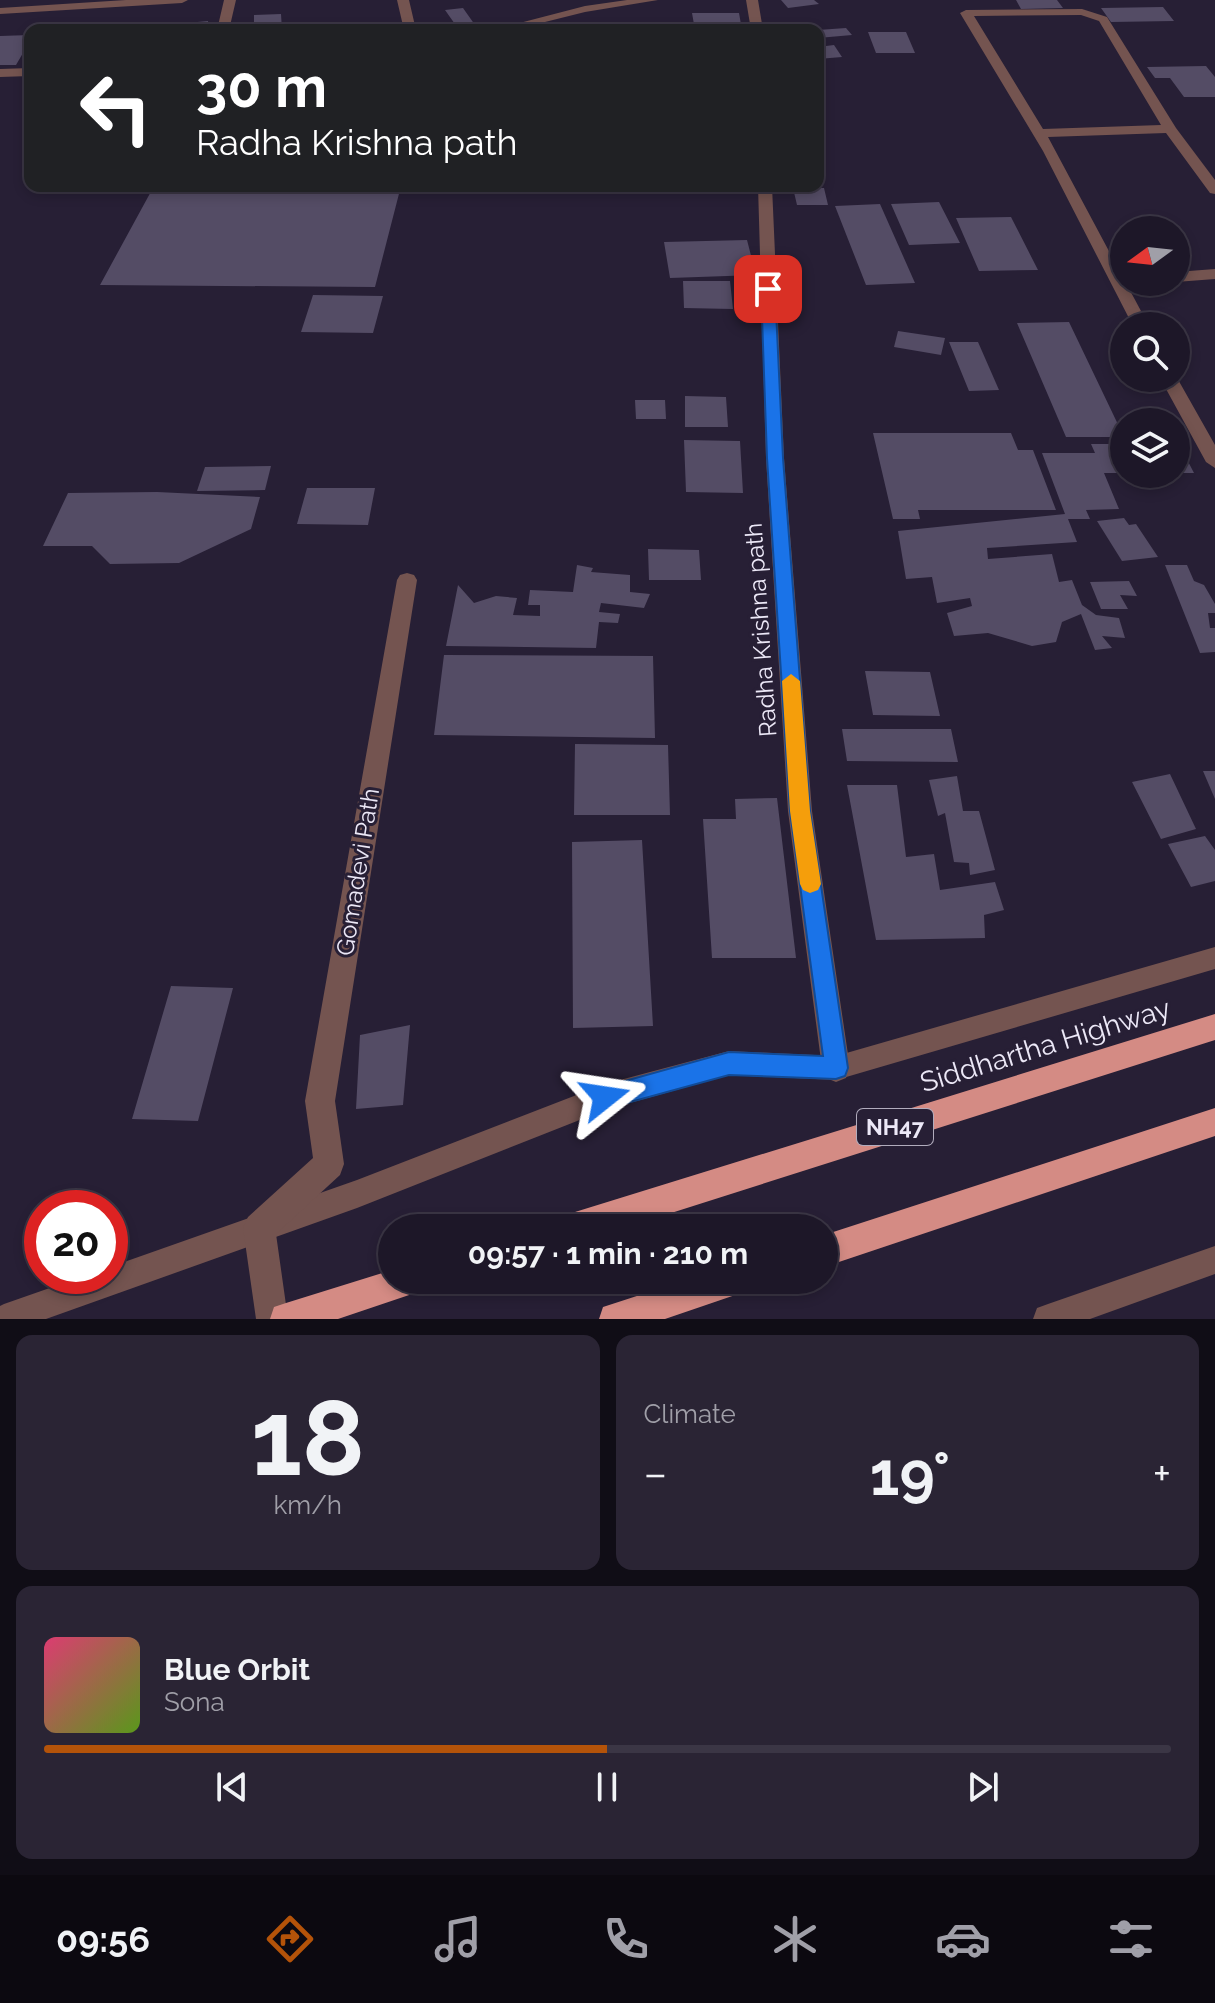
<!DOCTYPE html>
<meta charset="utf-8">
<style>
:root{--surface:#1d1728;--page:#2a2434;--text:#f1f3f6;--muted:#a09fa8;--line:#3b3645;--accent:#b45309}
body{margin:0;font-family:Raleway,sans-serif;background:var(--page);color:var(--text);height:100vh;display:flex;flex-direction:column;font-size:30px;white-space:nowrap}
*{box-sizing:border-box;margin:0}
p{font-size:26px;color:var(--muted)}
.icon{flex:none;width:44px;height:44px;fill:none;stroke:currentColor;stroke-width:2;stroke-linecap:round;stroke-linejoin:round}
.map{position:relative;height:1319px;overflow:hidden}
.sheet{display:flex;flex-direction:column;gap:16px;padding:16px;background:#100d16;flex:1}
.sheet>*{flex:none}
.guide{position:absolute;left:24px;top:24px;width:800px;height:168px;border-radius:16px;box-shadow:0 4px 12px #0003,0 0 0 2px var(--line);background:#202124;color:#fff;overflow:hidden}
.needle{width:52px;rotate:255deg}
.buttons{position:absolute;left:1110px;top:216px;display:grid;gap:16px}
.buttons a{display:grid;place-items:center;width:80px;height:80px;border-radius:50%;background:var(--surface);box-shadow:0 4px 12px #0003,0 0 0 2px var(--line);font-size:40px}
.speed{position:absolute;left:24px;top:1190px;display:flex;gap:16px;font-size:40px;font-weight:700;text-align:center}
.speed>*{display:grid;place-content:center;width:104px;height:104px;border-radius:50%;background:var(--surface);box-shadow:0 4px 12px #0003,0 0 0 2px var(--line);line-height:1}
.speed .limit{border:12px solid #d22;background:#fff;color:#111}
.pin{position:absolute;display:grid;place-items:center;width:68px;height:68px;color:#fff;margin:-34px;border-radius:16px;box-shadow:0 4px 12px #0006}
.me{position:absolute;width:88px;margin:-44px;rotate:75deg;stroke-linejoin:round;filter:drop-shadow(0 0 6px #0008)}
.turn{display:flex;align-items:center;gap:28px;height:168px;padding:0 40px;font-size:36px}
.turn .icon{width:104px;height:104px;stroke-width:2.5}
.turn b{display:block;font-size:56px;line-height:68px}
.big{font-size:60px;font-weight:700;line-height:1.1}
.sheet .tile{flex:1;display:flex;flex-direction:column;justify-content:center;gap:12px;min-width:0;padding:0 28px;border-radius:16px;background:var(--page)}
.sheet .dial{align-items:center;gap:0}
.dial b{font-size:104px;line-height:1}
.song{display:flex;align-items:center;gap:24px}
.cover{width:96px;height:96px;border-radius:12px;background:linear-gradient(135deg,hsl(340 70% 55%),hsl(90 70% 35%))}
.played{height:8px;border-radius:4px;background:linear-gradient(90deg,var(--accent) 50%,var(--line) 50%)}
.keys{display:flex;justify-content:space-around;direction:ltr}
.heat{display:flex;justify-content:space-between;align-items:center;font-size:44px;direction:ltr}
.sheet .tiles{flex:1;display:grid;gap:16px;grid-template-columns:1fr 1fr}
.tile:last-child{grid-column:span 2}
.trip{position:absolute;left:378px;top:1214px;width:460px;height:80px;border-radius:40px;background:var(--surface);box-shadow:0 4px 12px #0003,0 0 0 2px var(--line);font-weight:700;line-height:80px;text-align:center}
.tab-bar{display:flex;height:128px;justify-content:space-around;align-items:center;background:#0c0910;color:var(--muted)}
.tab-bar .icon{width:56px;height:56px}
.tab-bar .selected{color:var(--accent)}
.tab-bar b{font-size:36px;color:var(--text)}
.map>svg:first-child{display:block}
</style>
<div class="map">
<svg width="1215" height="1319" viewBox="0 0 1215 1319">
<rect width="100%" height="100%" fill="#271f35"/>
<path fill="#544c65" d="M781 0H814L819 4 788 8Z
M1016 0H1057L1063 8 1021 9Z
M1163 7 1174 21 1111 22 1101 8Z
M463 8 475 25 457 27 445 10Z
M692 13H739L742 30H695Z
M281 14 282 30H254V15Z
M208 21 209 30H177L176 24Z
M331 22V30H289L290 24Z
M846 28 852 35 818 38V30Z
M868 32H906L915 53H876Z
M30 35V41L16 65H0V36Z
M834 45 842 57 818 59V47Z
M1206 66 1215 77V97H1184L1170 78H1155L1147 67Z
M154 186H401L375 287 100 285Z
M793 188H824L828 205H797Z
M939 202 960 243 909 245 891 204Z
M880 204 915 283 866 285 835 206Z
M1011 217 1038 270 979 271 956 218Z
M747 240 756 275 670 278 664 242Z
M683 281H730L733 309 684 308Z
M313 295 383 296 373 333 301 332Z
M1069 322 1124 437H1066L1017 323Z
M898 331 945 338 941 355 894 347Z
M949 342H978L999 390 969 391Z
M685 396 726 397 728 427H685Z
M635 400H665L666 419H636Z
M873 433H1011L1018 450H1033L1056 510H918L920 519H893Z
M684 440 740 441 743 493 686 492Z
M1091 444H1124V473H1104L1119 509 1086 510 1090 519H1068L1077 542 987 548 988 559 1052 554 1059 582 1072 580 1082 605 1096 615 1119 618 1125 638 1102 636 1112 648 1095 650 1081 614 1062 622 1056 642 1032 646 988 633 954 636 947 613 972 606 970 598 937 603 932 577 906 579 898 531 1065 514 1042 453H1095Z
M1176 444H1179L1194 473H1176Z
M271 466 265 490 197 491 205 467Z
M307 488H375L368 525 297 524Z
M157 492 260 497 251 529 179 563 110 564 92 546H43L68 493Z
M1124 518 1129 525 1136 524 1158 557 1122 561 1097 521Z
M648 549 699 550 701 580H649Z
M577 565 593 568 591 572 630 575V592L650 594 644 608 601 603 599 612 620 614 618 623 599 622 596 648 446 646 458 585 474 603 496 596 517 598 513 615 540 616V605H528L530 590 573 592Z
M1165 565H1187L1194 581 1204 585 1215 604V613H1208L1210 628H1215V652L1200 653Z
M1129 581 1137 596 1120 595 1128 609H1101L1090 582Z
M444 655 653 656 655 738 434 735Z
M865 671 930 672 940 716 873 715Z
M842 729H951L958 762 847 761Z
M575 744 668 745 670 815H574Z
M1203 771H1215V799Z
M1170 774 1196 829 1161 839 1132 782Z
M957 776 963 811H979L995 870 970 875 969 863 954 862 945 813 938 816 929 780Z
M847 785H897L906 857 934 854 940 890 995 882 1004 910 984 915 985 938 876 940Z
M777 798 796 958H712L703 819H736L735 799Z
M1205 836 1215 850V881L1191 887 1168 844Z
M642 840 653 1026 573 1028 572 842Z
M171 986 233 988 198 1121 132 1119Z
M410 1025 403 1105 356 1109 360 1035Z"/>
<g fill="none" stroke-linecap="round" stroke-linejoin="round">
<path fill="#745450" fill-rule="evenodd" d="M1215 947V969L836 1080 729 1075 605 1110 357 1208 46 1319H0V1306L4 1304 84 1276H110V1267L357 1180 605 1084 729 1051 836 1056Z
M1215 1246V1274L1090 1319H1033L1037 1308 1048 1304Z"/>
<path fill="#745450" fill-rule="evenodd" d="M126 0H188L182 3 0 14V8Z
M224 0H236L229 30H217Z
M397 0H409L416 30H404Z
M627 0H658L585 12 513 30H493L585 6Z
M746 0H758L763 30H751Z
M1082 9 1107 17 1176 128 1215 180V194L1210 193 1166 133 1048 137 1149 326H1133L1043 151 960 13 966 10ZM1081 15 1099 21 1161 125 1043 129 974 16Z
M30 68V76L0 77V69Z
M758 186H772L784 458 812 811 850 1068 846 1078 836 1082 826 1078 822 1068 788 811 766 458Z
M1215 269V279L1176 282V272Z
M1176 376 1215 445V468L1206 462 1160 378H1176Z
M407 573 414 575 417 580 335 1101 344 1164 340 1175 276 1234 288 1319H256L243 1228 248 1217 313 1158 305 1101 397 580 400 575Z"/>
<path fill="#d48b84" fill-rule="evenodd" d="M1215 1014V1040L624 1228H559L564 1217 575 1212Z
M1215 1108V1136L824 1267V1235Z
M392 1270V1280H426L421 1291 338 1319H270L274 1307 286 1303Z
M686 1280H752L747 1291 665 1319H599L603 1307Z"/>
</g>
<path fill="#1a73e8" stroke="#114b97" stroke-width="2" d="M768 285 775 289 783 458 810 811 848 1068 845 1076 836 1079 729 1075 605 1109 596 1105 593 1097 596 1089 729 1052 823 1056 790 811 767 458 761 289Z"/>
<path fill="#f59e0b" d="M791 674 800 681 810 811 821 884 818 890 810 893 803 890 800 884 790 811 782 681Z"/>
<g text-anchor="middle" stroke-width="6" stroke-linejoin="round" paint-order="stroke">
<rect fill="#271f35" stroke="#b1acbd" stroke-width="2" x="857" y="1109" width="76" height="36" rx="6"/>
<g font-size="22" font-weight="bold" fill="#ece8f7">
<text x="895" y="1135">NH47</text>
</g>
<g font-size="24" fill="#ece8f7" stroke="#271f35">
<text transform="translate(761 630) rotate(-94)" y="8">Radha Krishna path</text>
<text transform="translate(358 872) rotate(-81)" y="8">Gomadevi Path</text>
</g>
<g font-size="28" fill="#ece8f7" stroke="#271f35">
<text transform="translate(1045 1045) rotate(-17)" y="10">Siddhartha Highway</text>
</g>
</g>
</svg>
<div class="buttons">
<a><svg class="needle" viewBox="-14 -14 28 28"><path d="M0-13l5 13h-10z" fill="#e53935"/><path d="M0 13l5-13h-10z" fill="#a09fa8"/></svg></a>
<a><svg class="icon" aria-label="search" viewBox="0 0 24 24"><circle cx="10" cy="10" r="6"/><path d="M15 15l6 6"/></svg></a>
<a><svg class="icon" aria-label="layers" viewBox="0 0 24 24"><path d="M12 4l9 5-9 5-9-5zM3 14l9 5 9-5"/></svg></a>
</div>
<div class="speed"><div class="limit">20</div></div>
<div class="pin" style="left:768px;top:289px;background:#d93025"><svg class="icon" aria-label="arrive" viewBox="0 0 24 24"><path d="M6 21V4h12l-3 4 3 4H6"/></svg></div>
<svg class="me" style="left:605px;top:1097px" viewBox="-20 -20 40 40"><path d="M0-17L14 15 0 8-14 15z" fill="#1a73e8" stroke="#fff" stroke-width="4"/></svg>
<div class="trip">09:57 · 1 min · 210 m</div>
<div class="guide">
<div class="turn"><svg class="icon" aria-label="left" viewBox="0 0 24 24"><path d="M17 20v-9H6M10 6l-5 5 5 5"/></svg><div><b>30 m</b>Radha Krishna path</div></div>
</div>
</div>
<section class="sheet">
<div class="tiles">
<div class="tile dial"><b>18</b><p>km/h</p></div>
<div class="tile"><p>Climate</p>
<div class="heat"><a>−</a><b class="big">19°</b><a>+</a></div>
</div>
<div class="tile">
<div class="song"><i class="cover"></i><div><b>Blue Orbit</b><p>Sona</p></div></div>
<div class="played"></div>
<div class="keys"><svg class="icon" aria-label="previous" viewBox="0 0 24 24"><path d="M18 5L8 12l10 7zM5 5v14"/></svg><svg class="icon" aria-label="pause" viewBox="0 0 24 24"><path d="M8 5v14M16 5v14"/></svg><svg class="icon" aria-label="next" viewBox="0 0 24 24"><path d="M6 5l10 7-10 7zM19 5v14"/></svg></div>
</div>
</div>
</section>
<nav class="tab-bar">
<b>09:56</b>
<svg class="icon selected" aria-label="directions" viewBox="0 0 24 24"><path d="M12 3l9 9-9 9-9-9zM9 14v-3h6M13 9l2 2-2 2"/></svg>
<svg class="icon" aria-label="music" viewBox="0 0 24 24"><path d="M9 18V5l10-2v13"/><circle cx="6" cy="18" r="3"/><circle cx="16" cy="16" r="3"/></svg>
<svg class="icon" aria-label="phone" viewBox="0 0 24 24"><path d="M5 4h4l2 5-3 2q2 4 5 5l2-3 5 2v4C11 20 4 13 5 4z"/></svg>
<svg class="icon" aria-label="climate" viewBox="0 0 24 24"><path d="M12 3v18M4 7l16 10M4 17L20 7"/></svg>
<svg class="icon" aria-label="car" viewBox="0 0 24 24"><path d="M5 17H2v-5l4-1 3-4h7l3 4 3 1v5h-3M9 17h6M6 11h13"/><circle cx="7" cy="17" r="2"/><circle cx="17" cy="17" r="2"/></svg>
<svg class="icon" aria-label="filters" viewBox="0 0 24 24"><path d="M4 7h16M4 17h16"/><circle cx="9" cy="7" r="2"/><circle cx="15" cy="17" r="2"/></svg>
</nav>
